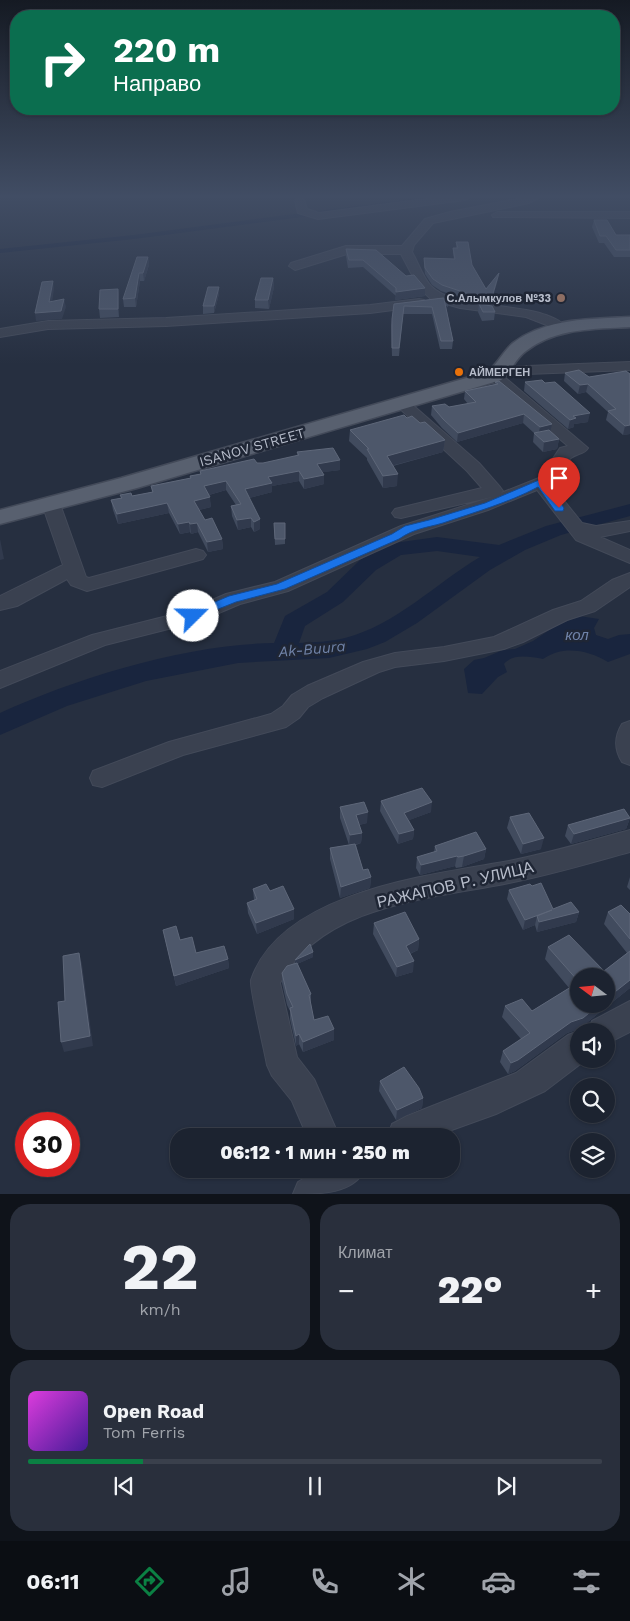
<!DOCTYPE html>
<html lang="ru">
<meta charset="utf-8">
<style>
:root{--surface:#1c2330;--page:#292f3c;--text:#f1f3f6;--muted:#a0a4ab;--line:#3a404c;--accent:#0b8043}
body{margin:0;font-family:"Work Sans",sans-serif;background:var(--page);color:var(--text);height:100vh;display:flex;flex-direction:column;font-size:19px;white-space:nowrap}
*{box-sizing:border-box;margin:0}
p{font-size:16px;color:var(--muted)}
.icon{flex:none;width:28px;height:28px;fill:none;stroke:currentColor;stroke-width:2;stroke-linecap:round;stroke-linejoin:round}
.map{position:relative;height:1194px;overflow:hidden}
.panel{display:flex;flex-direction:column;gap:10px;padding:10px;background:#0f131a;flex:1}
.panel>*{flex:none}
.hud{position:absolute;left:10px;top:10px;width:610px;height:105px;border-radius:20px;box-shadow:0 1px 4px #0004,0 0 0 1px var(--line);background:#0b6e4f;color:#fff;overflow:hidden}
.needle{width:32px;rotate:286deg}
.fabs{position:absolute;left:570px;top:968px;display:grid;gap:10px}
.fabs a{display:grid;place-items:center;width:45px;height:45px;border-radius:50%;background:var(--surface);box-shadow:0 1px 4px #0004,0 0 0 1px var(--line);font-size:25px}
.speed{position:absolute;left:15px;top:1112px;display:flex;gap:10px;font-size:25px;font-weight:700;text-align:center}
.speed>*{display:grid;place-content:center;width:65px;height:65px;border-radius:50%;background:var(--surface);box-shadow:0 1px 4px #0004,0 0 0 1px var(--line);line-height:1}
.speed .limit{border:8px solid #d22;background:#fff;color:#111}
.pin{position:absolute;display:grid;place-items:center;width:42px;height:42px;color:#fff;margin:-51px -21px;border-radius:50% 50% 50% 0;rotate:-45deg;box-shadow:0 0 5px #0007}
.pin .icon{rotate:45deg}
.me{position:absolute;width:55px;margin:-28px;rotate:68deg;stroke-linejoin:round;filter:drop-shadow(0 0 4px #0008)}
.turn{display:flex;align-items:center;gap:18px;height:105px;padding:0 20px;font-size:22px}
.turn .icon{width:65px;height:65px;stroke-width:2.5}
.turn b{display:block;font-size:35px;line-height:42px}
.big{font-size:38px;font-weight:800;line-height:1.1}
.panel .tile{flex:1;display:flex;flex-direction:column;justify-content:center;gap:8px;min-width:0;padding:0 18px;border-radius:20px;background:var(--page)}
.panel .dial{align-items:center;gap:0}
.dial b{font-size:65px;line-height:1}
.song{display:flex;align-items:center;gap:15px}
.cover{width:60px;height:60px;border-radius:8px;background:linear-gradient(135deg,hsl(300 70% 55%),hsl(260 70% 35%))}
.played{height:5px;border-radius:2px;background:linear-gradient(90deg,var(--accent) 20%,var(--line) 20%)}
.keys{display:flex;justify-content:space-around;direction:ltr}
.heat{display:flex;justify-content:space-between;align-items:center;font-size:28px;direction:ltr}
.panel .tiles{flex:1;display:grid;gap:10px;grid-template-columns:1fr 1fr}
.tile:last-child{grid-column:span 2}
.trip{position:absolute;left:170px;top:1128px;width:290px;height:50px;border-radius:20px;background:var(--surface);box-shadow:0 1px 4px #0004,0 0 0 1px var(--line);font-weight:800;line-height:50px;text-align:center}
.tab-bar{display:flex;height:80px;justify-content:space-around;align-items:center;background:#0b0e13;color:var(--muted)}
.tab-bar .icon{width:35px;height:35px}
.tab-bar .current{color:var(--accent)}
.tab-bar b{font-size:22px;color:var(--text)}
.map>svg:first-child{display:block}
</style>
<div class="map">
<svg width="630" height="1194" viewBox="0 0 630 1194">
<rect width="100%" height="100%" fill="#262f40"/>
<path fill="#19253e" d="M579 616 599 619 594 628 596 635 608 639 619 635 630 634V654L608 662C588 650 563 645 543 659 530 657 513 653 504 664L507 672 498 677 482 694 468 693 464 669 474 660 484 658 503 650 515 649 533 641 554 627Z"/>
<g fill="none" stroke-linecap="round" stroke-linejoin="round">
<path fill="#19253e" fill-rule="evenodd" d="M425 197H445L441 199 134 239 0 253V249L134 235Z"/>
<path fill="#19253e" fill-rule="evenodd" d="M630 504V516L561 535 525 550 490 570 417 623 385 642 367 649 329 658 238 663 146 681 67 706 0 735V713C78 677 188 644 274 643L285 616 327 592 360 560 387 544 437 537 499 545 546 526ZM437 551 480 557C436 583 396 625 345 638 330 642 315 642 299 643L305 626 343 602 376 570 401 555Z"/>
<defs>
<path id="minor" d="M441 197H470L465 200 318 219 298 213 295 201 296 199H304L307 209 319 213Z
M527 197H540L529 203 433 223 414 245 412 252C418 262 423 278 431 286 451 308 516 303 546 315 553 318 559 319 563 325L561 332H551L549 326 526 317 460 308 432 300 419 288 401 254H347L295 270 289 266 291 263 346 246H402L425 219 450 212Z
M497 212H630V218L493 217 492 215Z
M419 299 424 300 426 303 424 306 370 313 166 326 48 329 0 337V329L48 321 166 318 370 305Z
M630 362V370L502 375 588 448C583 456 574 452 566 463L572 485 569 489 557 492 582 523 596 526 630 521V531L600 537 630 550V563L576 540 537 490 488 510 414 534 288 591 240 604 200 621 105 645 0 688V671L92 635 187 611 226 594 275 582 401 526 492 497 401 518 395 517 392 513 395 509 482 488 467 471 397 406 394 403 397 400H407L479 463 500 487 503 491 501 493 539 478 550 483 554 482 550 463 560 448 568 446 489 379 487 376 489 373 494 372 496 368 501 367Z
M51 499 57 500 60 504 86 577 89 578 196 549 203 551 206 555 203 559 87 591 71 585 67 579 17 606 0 610V596L63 565 42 504 45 500Z
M630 573V587L595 611 567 620 523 642 504 649 444 661 395 667 379 672 323 698 308 707 299 718 286 727 183 755 102 787 93 785 90 778 93 771 169 742 271 714 283 706 292 695 307 686 363 662 395 653 444 647 494 637 553 610 581 601 612 580Z
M630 721V765L622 762C614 749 614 737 622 724Z
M630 830V852C590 863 550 875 509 883 430 899 323 904 280 983L297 1057 314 1079 339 1136H307L292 1101 272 1076 267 1065C265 1052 249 987 251 980 281 891 431 875 509 861 550 853 590 841 630 830Z
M630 1001V1032L606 1044V1031H588L592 1021Z
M579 1031V1059H587L545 1091 496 1114 435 1136H388L392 1124 407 1116 516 1073 568 1035Z
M319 1169H366C352 1194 322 1194 293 1194L298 1182Z"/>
<path id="major" d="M630 317V327C595 329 555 328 526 351 515 359 511 372 501 380L137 488 0 524V510L121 478 487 372C498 364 503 351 513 343 546 318 591 319 630 317Z"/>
</defs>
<use href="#minor" stroke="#434a59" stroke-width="2"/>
<use href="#major" stroke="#434a59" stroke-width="3"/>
<use href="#minor" fill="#3a4150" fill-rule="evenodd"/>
<use href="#major" fill="#58606f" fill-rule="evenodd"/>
</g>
<path fill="#414b5e" d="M594 220 616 235H630V257H614L604 243H599L592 227Z
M456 242 472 265 486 289 498 279 491 303 469 300 441 291 432 285 425 274 424 264V258L454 259 453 254V248H456Z
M346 249 406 276 425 296 395 300 396 296 363 267 348 268 346 256Z
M148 257 149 265 144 281H140L136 307H124L123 299Z
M273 278 274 287 269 309 255 308V300Z
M219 287V294L214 313 203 314V306Z
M118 289 119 298V317L100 318 99 309Z
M443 298 449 299 448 307 446 306 453 341 452 349H440L432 314H403L399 356H392L391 326 394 304Z
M479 304 495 312 494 320 482 321 478 312Z
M565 373 589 377 630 374V434L623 435 606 420 608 412 586 392 578 394 564 381Z
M495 382 559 439 557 449 543 452 533 442 534 433 523 423 457 442 442 428 431 415 432 406 449 407 468 404 464 399 465 391 495 384Z
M525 382 588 422 574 424V427L568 429 524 391Z
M407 418 420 423 445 440 443 452 393 466 397 486 383 488 367 460V458L349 441 350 430Z
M297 452 340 470 323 472 324 484 304 489 299 481 272 486V492L249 498 260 519V529L254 532 251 527 238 530 232 516 231 506 236 505 226 490 209 495 211 507 199 510 205 520 222 539 223 549 208 552 198 532 191 534 190 532 180 534 169 513 118 524 113 510 111 500 121 498 120 495 132 496 152 492 151 486 190 478V476L200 474V471L263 463 297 456Z
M274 523H285V544L275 545Z
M381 801 431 812 409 820 414 830 413 839 398 844 380 811Z
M340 807 367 823 359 825 362 833 361 843 356 845 363 870 371 877 370 888 340 898 330 859V848L349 845 340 818Z
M510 817 541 849 521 854 507 828Z
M630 818 626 829 571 844 565 836 568 825Z
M435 846 486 849 484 859 462 867 456 868 455 866 420 875 416 868 417 857 434 852Z
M630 877V890L627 887Z
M532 886 553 909 579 912 576 922 537 932 535 925 523 930 507 899 509 890Z
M253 889 270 891 294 909V919L257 934 248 913 247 903 254 900Z
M608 912 630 914V988L579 1029 567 1033 515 1071 508 1074 500 1062 503 1051 521 1039 502 1017 505 1006 532 1011 569 988 545 959 548 947 604 971 627 953 604 924Z
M374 923 419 939 418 950 410 954 413 972 396 977 373 934Z
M163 930 180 940 196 953 228 959 229 968 176 986Z
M313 952V957L297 964 311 994V1004L314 1020 334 1040 303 1052 299 1044 296 1046 290 1019V1011L287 1005 282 983V973L295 963V960Z
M380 1081 423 1098 422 1108 396 1120 379 1091Z"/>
<path fill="#313a4d" d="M148 257 149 265 144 281 143 273Z
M139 273 140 281 136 307 135 298Z
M499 273 498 279 491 303 492 297Z
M273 278 274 287 269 309 268 300Z
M53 281 54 289 51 310 49 302Z
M219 287V294L214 313V306Z
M425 288V296L395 300 396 292Z
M118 289 119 298V317L118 309Z
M64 299 66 307 62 319 36 321 35 313Z
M588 384 586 392 578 394 580 385Z
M590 413 588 422 574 424V427L568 429 570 420 573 416Z
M524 414 523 423 457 442 458 433Z
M552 424 550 433 538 436 540 427Z
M630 425V434L623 435 625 426Z
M559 439 557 449 543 452 544 442Z
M445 440 443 452 387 467V456Z
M340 460V470L317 473V464Z
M299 471V481L272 486V492L245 499V489L268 477Z
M398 474 397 486 383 488V476Z
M324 475V484L304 489V479Z
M226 481V490L205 496 204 486Z
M210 497 211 507 195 511 194 501Z
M167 503 169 513 118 524 117 514Z
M251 518V527L238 530 237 520Z
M260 519V529L254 532V522Z
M189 522 190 532 180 534 178 524Z
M197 523 198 532 191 534 190 524Z
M0 539 4 559 0 560Z
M222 539 223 549 208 552 207 542Z
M432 802 431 812 404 822V813Z
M368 812 367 823 355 826 356 815Z
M630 818 626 829 571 844 574 834Z
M414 830 413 839 398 844 399 834Z
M362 833 361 843 349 846 350 835Z
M544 838 541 849 521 854 523 844Z
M486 849 484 859 462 867 464 856Z
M457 856 455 866 420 875 421 865Z
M371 877 370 888 340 898 341 887Z
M294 909V919L257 934 256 923Z
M552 910 579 912 576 922 537 932 539 922 537 916 535 925 523 930 525 920Z
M419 939 418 950 404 956 406 946Z
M313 952V957L295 965V960Z
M79 953 82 964 93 1046 64 1052 61 1042Z
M228 959 229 968 176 986 174 976Z
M414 961 413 972 396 977 397 967Z
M630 980V988L579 1029 567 1033 515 1071 508 1074 511 1063 571 1022 600 1004H606V999Z
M334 1029V1040L303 1052V1042Z
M299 1034V1044L296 1046V1036Z
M423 1098 422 1108 396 1120 397 1110Z"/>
<path fill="#4d576a" stroke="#5e6779" d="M594 220H607L616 235H630V250H616L606 236H600Z
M456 242H468L472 265 486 289 499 273 492 297 469 294 442 285 433 279 425 268 424 258 455 259 453 248H458Z
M346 249 376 250 406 276 414 275 425 288 396 292V288L363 260H349Z
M137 257H148L143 273H139L135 298 123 299Z
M261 278H273L268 300H255Z
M53 281 49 302 64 299 61 311 35 313 42 282Z
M208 287H219L214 306H203Z
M118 289V309H99L100 290Z
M443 298 449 299H444L453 341H441L432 307 404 306 399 348H392V319L394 304Z
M479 304 492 306 495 312H483Z
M579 370 589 377 626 371 630 374V425L625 426 608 411 616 409 588 384 580 385 565 373Z
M542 380 545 383 555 382 590 413 573 416 576 418 570 420 525 382Z
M499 381 552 424 540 427 524 414 458 433 443 419 432 406 445 404 449 407 476 402 465 391 498 384 495 382Z
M404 415 407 418 412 416 420 423 425 422 445 440 387 456 398 474 383 476 367 449H369L350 430Z
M549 430 559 439 544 442 534 433Z
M333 448 340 460 317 464 324 475 304 479 299 471 268 477 272 483 245 489 260 519 254 522 251 518 237 520 231 506 241 504 226 481 204 486 210 497 194 501 205 520 212 518 222 539 207 542 197 523 190 524 189 522 178 524 167 503 117 514 111 500 122 498 120 495 131 493 132 496 153 492 151 486 191 478 190 476 201 474 200 471 254 459 257 463H263L299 455 297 452Z
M274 523H285V539H275Z
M422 788 432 802 404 813 414 830 399 834 381 801Z
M364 802 368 812 356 815 362 833 350 835 340 807Z
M624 809 630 818 574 834 568 825Z
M529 813 544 838 523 844 510 817Z
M476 832 486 849 464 856 458 857 457 856 421 865 417 857 437 851 435 846Z
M355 844 363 870 368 869 371 877 341 887 330 848Z
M541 883 553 909 571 902 579 912 539 922 537 916 552 910 525 920 509 890 530 884 532 886Z
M266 884 270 891 283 886 294 909 256 923 247 903 257 899 253 889Z
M621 905 630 914V939L608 912Z
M405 912 419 939 406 946 414 961 397 967 374 923Z
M176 926 180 940 192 937 196 953 224 946 228 959 174 976 163 930Z
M569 935 604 971 630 951V980L606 999V976H579V1004H600L583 1018 571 1022 518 1060 511 1063 503 1051 530 1033 505 1006 522 999 532 1011 579 982 548 947Z
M310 944 313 952 295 960Z
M79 953 90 1036 61 1042 58 1002 65 1001 63 956Z
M297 963 311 994 309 995 314 1020 328 1016 334 1029 303 1042 299 1034 296 1036 290 1008 293 1007 287 994 282 973 287 966Z
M404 1067 419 1088 423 1098 397 1110 380 1081Z"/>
<linearGradient id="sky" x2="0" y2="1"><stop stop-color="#151a23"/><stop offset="0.54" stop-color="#414d64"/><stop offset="1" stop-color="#414d64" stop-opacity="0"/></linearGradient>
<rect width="630" height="364" fill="url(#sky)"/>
<path fill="#1a73e8" stroke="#114b97" d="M539 480 551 488 564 508 563 511H555L538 487C508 503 475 512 443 523 426 528 415 528 399 539L285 589 236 602 193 619 187 616 189 613 229 596 277 584 392 534 405 526 429 520 485 503Z"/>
<circle fill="#8d6e63" stroke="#1f2635" stroke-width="2" cx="561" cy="298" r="5"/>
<circle fill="#e8710a" stroke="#1f2635" stroke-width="2" cx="459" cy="372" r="5"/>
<g text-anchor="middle" stroke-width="5" stroke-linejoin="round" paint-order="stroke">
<g font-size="11" font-weight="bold" fill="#b6bcca" stroke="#1f2635" text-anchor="end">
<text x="551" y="302">С.Алымкулов №33</text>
<text x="469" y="376" text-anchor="start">АЙМЕРГЕН</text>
</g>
<g font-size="14" fill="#b6bcca" stroke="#1f2635">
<text transform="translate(252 447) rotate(-16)" y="5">ISANOV STREET</text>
</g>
<g font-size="15" font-style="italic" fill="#7083a8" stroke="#1f2635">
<text x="577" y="640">кол</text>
<text transform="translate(312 649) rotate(-5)" y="5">Ak-Buura</text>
</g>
<g font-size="16" fill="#b6bcca" stroke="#1f2635">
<text transform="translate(455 884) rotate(-13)" y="6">РАЖАПОВ Р. УЛИЦА</text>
</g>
</g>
</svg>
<div class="fabs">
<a><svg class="needle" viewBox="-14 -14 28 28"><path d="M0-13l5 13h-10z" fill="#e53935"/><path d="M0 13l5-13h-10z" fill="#a0a4ab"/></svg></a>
<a><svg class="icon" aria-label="sound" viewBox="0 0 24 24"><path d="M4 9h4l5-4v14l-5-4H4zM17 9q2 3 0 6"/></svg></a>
<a><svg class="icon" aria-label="search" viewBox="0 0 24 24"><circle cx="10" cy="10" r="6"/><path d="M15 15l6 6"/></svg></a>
<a><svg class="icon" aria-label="layers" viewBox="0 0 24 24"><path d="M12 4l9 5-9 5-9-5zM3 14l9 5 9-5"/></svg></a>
</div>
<div class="speed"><div class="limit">30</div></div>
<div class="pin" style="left:559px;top:508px;background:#d93025"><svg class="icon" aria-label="arrive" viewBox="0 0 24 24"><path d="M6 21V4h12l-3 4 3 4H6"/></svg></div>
<svg class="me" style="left:193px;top:616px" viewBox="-20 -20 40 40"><circle r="19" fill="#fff"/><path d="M0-13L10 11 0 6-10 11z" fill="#1a73e8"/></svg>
<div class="trip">06:12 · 1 мин · 250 m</div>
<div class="hud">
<div class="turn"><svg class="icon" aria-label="right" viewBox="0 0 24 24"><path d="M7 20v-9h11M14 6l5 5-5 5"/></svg><div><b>220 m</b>Направо</div></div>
</div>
</div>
<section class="panel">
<div class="tiles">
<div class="tile dial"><b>22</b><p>km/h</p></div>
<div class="tile"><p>Климат</p>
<div class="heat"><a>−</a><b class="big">22°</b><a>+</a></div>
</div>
<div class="tile">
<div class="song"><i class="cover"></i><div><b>Open Road</b><p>Tom Ferris</p></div></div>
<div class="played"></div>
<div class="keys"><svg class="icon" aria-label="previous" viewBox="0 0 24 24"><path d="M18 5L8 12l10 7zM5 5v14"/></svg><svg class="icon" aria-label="pause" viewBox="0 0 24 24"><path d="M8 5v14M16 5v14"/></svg><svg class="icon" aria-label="next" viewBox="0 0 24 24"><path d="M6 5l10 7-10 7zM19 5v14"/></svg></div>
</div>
</div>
</section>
<nav class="tab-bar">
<b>06:11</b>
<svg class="icon current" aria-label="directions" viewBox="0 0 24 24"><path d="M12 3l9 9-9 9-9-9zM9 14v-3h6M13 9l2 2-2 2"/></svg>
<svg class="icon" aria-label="music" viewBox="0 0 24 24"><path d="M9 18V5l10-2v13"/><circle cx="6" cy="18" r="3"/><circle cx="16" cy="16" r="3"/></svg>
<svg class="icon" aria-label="phone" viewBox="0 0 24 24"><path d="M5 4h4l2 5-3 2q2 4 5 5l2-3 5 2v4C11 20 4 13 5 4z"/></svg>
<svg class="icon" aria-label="climate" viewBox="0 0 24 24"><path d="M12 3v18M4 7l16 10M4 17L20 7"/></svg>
<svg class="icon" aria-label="car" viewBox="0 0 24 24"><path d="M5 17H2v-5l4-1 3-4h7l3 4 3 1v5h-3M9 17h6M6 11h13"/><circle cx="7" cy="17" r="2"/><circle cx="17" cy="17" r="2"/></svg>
<svg class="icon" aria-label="filters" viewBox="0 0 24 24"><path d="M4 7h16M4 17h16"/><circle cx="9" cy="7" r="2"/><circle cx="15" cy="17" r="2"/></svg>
</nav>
